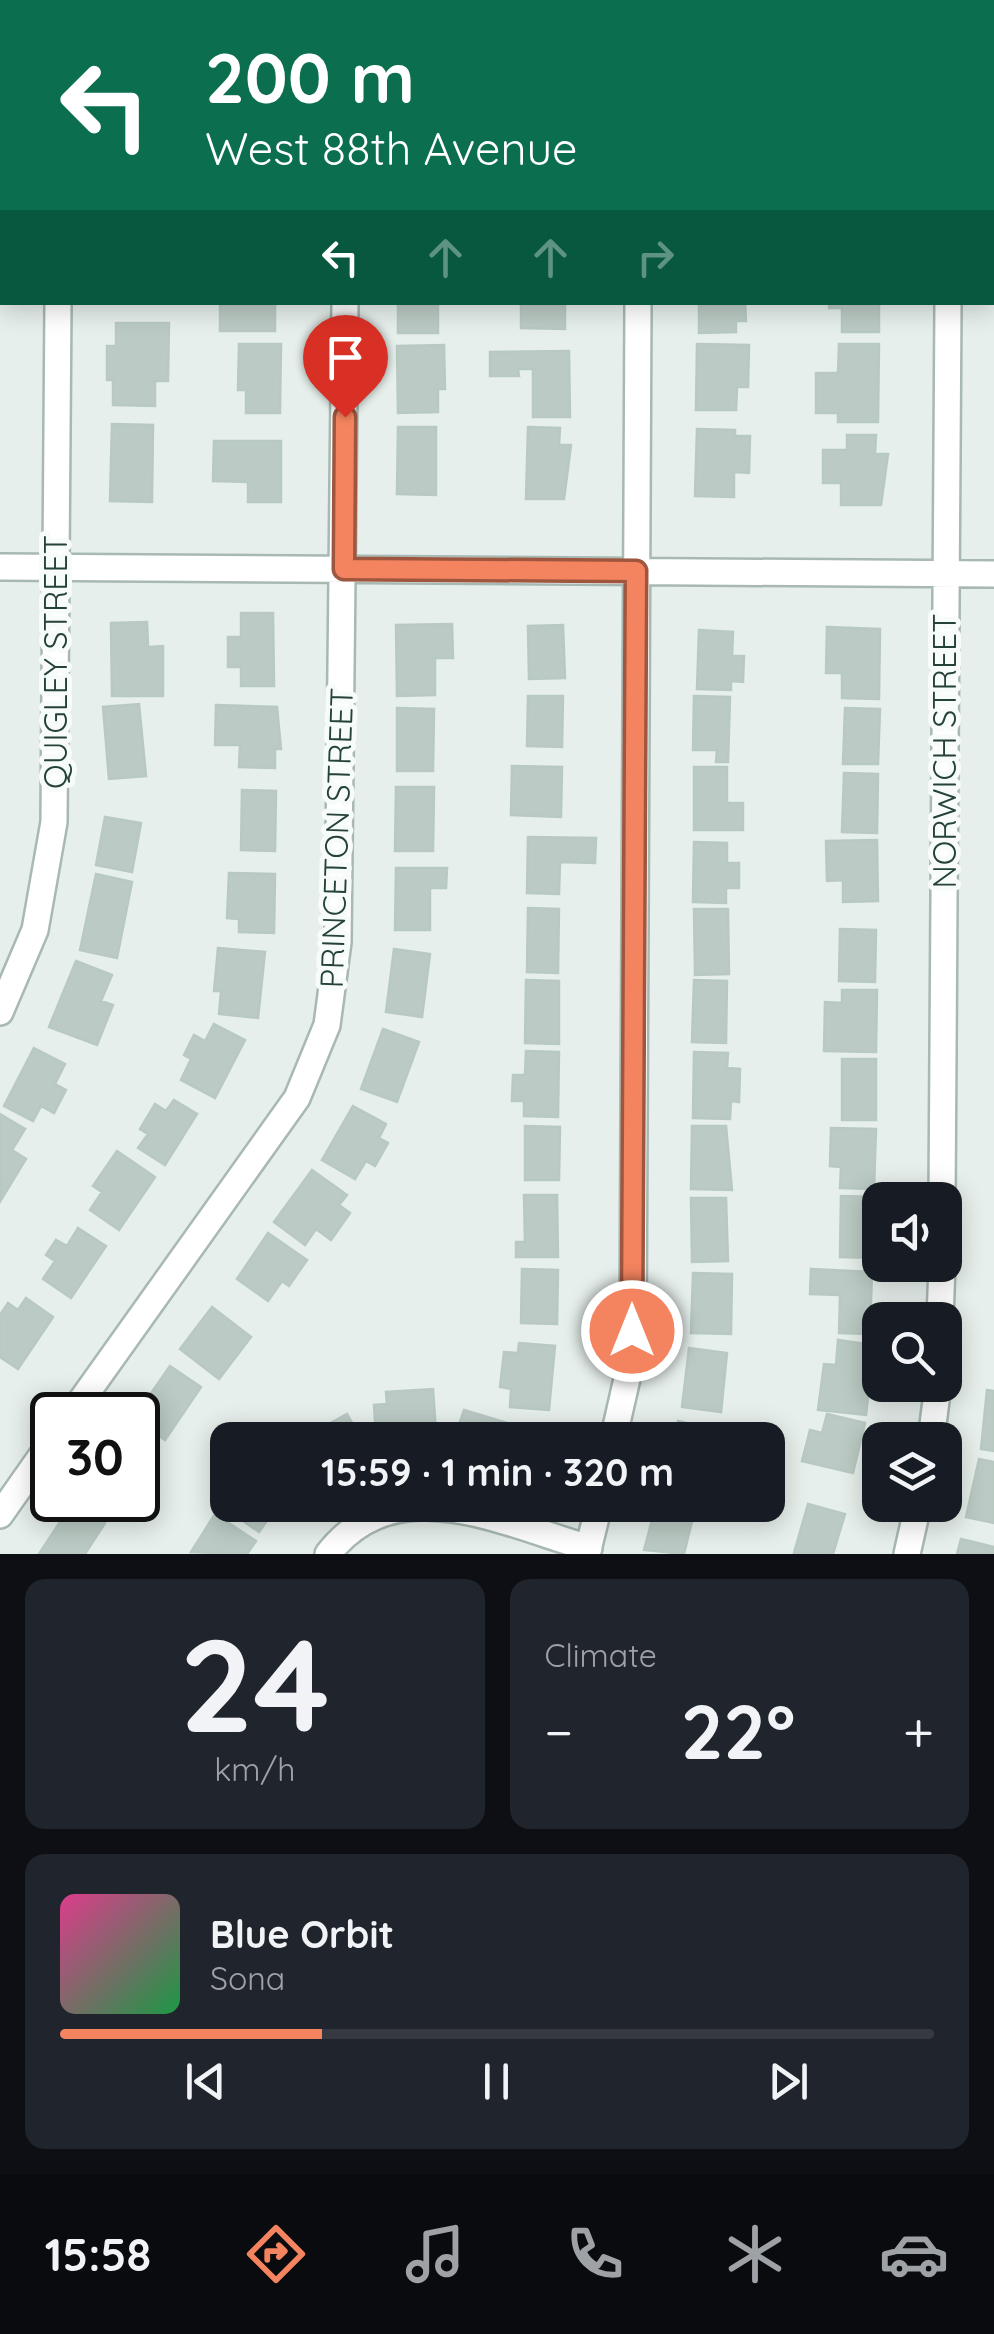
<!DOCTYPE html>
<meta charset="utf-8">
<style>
:root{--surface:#171b24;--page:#20242c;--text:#f1f3f6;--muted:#9ea1a6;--line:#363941;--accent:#f4845f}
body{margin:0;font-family:Quicksand,sans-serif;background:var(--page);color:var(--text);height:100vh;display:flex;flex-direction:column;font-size:38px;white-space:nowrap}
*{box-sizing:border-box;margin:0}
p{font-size:32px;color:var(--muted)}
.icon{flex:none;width:55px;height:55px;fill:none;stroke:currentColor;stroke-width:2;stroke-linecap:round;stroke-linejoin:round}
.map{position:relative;height:1554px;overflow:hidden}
.details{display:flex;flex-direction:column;gap:25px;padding:25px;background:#0d0f14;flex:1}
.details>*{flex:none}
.hud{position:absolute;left:0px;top:0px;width:995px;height:305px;box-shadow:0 5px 25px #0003;background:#0b6e4f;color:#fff;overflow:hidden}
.buttons{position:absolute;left:862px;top:1182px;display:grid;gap:20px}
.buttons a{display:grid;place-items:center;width:100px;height:100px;border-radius:20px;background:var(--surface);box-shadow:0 5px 25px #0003;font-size:50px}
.speed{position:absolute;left:30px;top:1392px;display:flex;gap:20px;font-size:50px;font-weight:700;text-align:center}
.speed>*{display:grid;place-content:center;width:130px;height:130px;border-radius:50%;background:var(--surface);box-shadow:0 5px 25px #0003;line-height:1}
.speed .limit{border:5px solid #111;border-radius:15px;background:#fff;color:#111}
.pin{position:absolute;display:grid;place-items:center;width:85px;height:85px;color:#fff;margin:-102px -42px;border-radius:50% 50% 50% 0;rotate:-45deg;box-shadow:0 0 10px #0007}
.pin .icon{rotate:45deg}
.me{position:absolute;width:110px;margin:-55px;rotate:0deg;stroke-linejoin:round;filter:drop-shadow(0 0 8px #0008)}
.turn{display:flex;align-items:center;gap:35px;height:210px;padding:0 40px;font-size:45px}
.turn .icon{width:130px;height:130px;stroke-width:2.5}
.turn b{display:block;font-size:70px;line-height:85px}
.lanes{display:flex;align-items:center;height:95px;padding:0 40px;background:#0003;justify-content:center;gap:50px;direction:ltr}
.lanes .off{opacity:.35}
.big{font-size:75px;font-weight:800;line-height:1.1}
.details .widget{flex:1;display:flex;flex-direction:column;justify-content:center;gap:15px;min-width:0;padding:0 35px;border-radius:20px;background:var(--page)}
.details .dial{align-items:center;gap:0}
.dial b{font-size:130px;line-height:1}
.song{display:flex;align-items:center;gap:30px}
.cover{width:120px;height:120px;border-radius:15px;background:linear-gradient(135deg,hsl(330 70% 55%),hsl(140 70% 35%))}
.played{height:10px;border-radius:5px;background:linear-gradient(90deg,var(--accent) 30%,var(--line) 30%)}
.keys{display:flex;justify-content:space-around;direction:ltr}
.heat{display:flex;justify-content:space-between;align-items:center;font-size:55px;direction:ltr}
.details .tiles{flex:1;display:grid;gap:25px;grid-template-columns:1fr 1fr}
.widget:last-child{grid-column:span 2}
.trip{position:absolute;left:210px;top:1422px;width:575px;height:100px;border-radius:20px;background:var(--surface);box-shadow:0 5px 25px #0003;font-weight:800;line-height:100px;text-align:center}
.tab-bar{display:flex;height:160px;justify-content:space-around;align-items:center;background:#090b0e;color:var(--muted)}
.tab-bar .icon{width:70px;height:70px}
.tab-bar .current{color:var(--accent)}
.tab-bar b{font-size:45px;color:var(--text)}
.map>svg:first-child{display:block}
</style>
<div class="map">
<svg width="994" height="1554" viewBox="0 0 994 1554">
<rect width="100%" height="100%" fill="#e6efeb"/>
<path fill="#bbcac4" stroke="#b8c9c2" stroke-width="2.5" d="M220 302H275V331H220Z
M398 302H438V333H398Z
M521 302H565V329L521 328Z
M699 302H745L746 321H736V332L699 333Z
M829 302H879V332H842V308H829Z
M116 323H169L168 381H155V406L113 405V380H107V346H116Z
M239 344H281L280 413H246V390H238Z
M697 344 749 345 748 387H737L736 410H696Z
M839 344H879L878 422H838V413H816V373H838Z
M444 345 445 389H438V412L398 413 397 346Z
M569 351 570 417H533V369H518L519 376H490V352Z
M112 424 153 425 152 502 110 501Z
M398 427H436V495L397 494Z
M528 427 560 428 559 445H571L564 499H526Z
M697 429 735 430V436H750L749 473 734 472V497L695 496Z
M847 435H876L875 454H888L881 505H841V483H823V450H847Z
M214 441H281V502H248V482L213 481Z
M241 613H273L274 686H241V667H228V637H241Z
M147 622 148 647 163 646V696H112L111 623Z
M452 624 453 658H435V695L397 696 396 625Z
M563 625 565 678 529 679 528 626Z
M827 627 880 629 879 699 842 698V673H826Z
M699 630 733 632 732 656H744L743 682 731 681V690L697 689Z
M528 696H563L562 747 527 746Z
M694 696 730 697 728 762H716L717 750H693Z
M139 704 146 776 109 779 103 707Z
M216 705 277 707 281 749H275V768L239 767 240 745H215Z
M397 708 434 709 433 771H397Z
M845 708 880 709 878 764H843Z
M512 766 562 767 561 817 511 815Z
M694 767H727V803H743V830H694Z
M844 773 878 774 877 833 842 832Z
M396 787H434L433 851H395Z
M242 790 276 791 275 851 241 850Z
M105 817 141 823 132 872 96 865Z
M528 837 596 838 595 863 560 862 559 894 527 893Z
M877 840 878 901 843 902V880L827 881 826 841Z
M694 842 727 843V863H739V888H726V903L693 902Z
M396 868H447L446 888H430V930H395Z
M229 873 275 874 274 933 239 932V919L227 918Z
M96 874 132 882 117 958 80 950Z
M528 908 559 909 558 973 527 972Z
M694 909H728L729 974 695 975Z
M840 929 876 930 875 982 839 981Z
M218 948 265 952 258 1018 219 1014 221 991H214Z
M394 949 430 954 422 1017 386 1012Z
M76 961 112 975 101 1001 113 1005 97 1045 49 1027Z
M526 980 559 981V1044L525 1043Z
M694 980 727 981 726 1043 692 1042Z
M842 990H877L876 1052 824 1051 825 1002 842 1003Z
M214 1024 245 1040 215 1098 181 1080 191 1059 184 1055 194 1035 205 1041Z
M383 1029 419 1042 397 1102 361 1089Z
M34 1048 65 1064 55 1084 66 1090 54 1113 41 1106 33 1121 4 1106Z
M526 1051 559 1052 558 1117 524 1116V1101H512L513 1075H525Z
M694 1052 728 1053 727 1068 740 1069 739 1102 731 1101 730 1119 693 1118Z
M842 1059H876V1120H842Z
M174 1100 197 1114 165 1165 138 1148 148 1134 140 1129 155 1104 166 1111Z
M353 1106 386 1124 379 1138 388 1143 375 1166 366 1161 355 1179 322 1160Z
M0 1114 25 1129 12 1150 26 1159 1 1200Z
M525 1126 560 1127 559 1180H525Z
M692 1126H726L732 1190 691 1189Z
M831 1128 876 1129 874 1189 840 1188 841 1167 830 1166Z
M117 1151 155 1177 119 1230 90 1210 102 1192 93 1186Z
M312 1170 347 1195 339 1205 350 1213 331 1240 316 1229 305 1245 274 1222Z
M524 1195H557L558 1257H516V1242H525Z
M841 1196 876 1197 875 1258 840 1257Z
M691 1198H726L728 1261 692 1262Z
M78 1228 106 1246 71 1298 43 1279 55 1261 46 1255 56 1240 67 1246Z
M268 1233 307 1260 289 1286 282 1281 268 1301 237 1279Z
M522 1269 558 1270 557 1324 521 1323Z
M811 1269 872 1272 870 1334 839 1333 840 1295 810 1294Z
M693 1273 732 1274 731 1334 691 1333Z
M26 1298 53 1317 18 1369 0 1357V1315L8 1303 18 1310Z
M212 1307 251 1337 219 1379 180 1349Z
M838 1340 874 1345 866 1415 818 1410 824 1364 836 1365Z
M519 1343 555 1346 549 1410 510 1407 511 1389 500 1387 504 1352 518 1353Z
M689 1348 727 1353 721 1412 682 1407Z
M170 1366 201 1387 165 1440 138 1421 136 1415Z
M433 1389 436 1432 376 1437 374 1405 387 1404 386 1392Z
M987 1390 994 1391V1451L981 1449Z
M464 1410 527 1429 524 1440H454Z
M347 1414 362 1440H300Z
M827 1414 865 1423 853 1473 802 1461 810 1430 822 1433Z
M678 1421 715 1430 712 1440H674Z
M138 1440 155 1455 138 1476Z
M979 1459 994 1462V1523L966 1517Z
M73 1502 105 1523 85 1554H39Z
M808 1504 845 1514 833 1554 794 1553Z
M235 1505H278L259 1532 230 1512Z
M656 1505H696L684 1554 644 1550Z
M215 1514 256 1541 247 1554 191 1552Z
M961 1539 994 1547V1554H957Z"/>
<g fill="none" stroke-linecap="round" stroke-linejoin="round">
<defs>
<path id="minor" d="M60 2V0
M346 2V0
M641 2V0
M950 2V0
M0 567 994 574
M0 1012 35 930 54 822 58 302
M942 1200 948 302
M940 1320 942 1265
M71 1415 297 1098 327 1025 338 942 345 302
M613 1440 629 1370 633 1331 638 302
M931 1440 938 1385
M0 1515 52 1441
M328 1554C396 1467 502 1523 589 1548
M587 1554 599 1505
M907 1554 918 1505"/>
</defs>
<use href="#minor" stroke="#a8b8b2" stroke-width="30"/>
<use href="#minor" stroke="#fff" stroke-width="25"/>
</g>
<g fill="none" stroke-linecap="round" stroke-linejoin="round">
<defs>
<path id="route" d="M345 417 344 569 636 571 632 1331"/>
</defs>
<use href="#route" stroke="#9f563e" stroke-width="25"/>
<use href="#route" stroke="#f4845f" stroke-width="18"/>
</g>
<g text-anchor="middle" stroke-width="10" stroke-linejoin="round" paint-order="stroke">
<g font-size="32" fill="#24423a" stroke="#f7fbf9">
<text transform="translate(56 662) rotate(-90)" y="11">QUIGLEY STREET</text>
<text transform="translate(945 751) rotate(-90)" y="11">NORWICH STREET</text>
<text transform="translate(337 838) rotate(-88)" y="11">PRINCETON STREET</text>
</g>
</g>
</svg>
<div class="buttons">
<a><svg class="icon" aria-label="sound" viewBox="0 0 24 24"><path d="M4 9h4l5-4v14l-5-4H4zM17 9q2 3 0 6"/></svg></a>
<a><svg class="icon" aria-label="search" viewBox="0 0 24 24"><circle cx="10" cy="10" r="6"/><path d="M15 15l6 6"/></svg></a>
<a><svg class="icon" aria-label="layers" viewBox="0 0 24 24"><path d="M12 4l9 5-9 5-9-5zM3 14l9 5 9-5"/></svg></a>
</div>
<div class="speed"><div class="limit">30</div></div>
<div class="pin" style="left:345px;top:417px;background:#d93025"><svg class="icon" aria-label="arrive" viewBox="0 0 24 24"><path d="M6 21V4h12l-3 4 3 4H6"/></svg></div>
<svg class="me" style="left:632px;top:1331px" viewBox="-20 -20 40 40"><circle r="17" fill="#f4845f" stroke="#fff" stroke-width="3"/><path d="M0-11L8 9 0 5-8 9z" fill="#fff"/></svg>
<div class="trip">15:59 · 1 min · 320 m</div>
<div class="hud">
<div class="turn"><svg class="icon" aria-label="left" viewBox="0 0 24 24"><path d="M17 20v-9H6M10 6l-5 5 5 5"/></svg><div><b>200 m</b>West 88th Avenue</div></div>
<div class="lanes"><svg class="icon" aria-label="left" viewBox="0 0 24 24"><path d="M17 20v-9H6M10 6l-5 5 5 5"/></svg><svg class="icon off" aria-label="ahead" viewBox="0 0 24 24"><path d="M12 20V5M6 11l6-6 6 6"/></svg><svg class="icon off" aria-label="ahead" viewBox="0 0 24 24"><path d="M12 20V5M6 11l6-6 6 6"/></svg><svg class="icon off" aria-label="right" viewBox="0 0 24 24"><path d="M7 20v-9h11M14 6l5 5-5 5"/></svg></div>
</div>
</div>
<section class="details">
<div class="tiles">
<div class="widget dial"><b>24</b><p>km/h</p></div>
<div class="widget"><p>Climate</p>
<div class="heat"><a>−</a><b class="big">22°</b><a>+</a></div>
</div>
<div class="widget">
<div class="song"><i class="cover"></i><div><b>Blue Orbit</b><p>Sona</p></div></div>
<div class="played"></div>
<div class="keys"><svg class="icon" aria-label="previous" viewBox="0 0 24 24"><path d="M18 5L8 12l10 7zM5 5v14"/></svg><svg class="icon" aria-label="pause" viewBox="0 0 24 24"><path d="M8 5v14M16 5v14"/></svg><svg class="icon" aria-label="next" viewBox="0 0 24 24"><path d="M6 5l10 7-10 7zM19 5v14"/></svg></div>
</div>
</div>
</section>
<nav class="tab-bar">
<b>15:58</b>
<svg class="icon current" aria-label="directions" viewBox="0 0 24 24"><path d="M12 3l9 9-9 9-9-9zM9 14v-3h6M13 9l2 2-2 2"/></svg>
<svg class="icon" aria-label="music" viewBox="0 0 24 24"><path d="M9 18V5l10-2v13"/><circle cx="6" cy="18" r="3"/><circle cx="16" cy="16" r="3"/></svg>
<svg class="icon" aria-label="phone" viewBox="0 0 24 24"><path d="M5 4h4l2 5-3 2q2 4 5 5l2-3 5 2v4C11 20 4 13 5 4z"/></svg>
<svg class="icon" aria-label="climate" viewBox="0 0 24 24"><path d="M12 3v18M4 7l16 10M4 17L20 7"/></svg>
<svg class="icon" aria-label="car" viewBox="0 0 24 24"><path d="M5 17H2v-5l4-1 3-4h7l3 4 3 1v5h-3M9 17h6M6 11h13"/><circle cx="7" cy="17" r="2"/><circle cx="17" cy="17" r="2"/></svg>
</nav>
